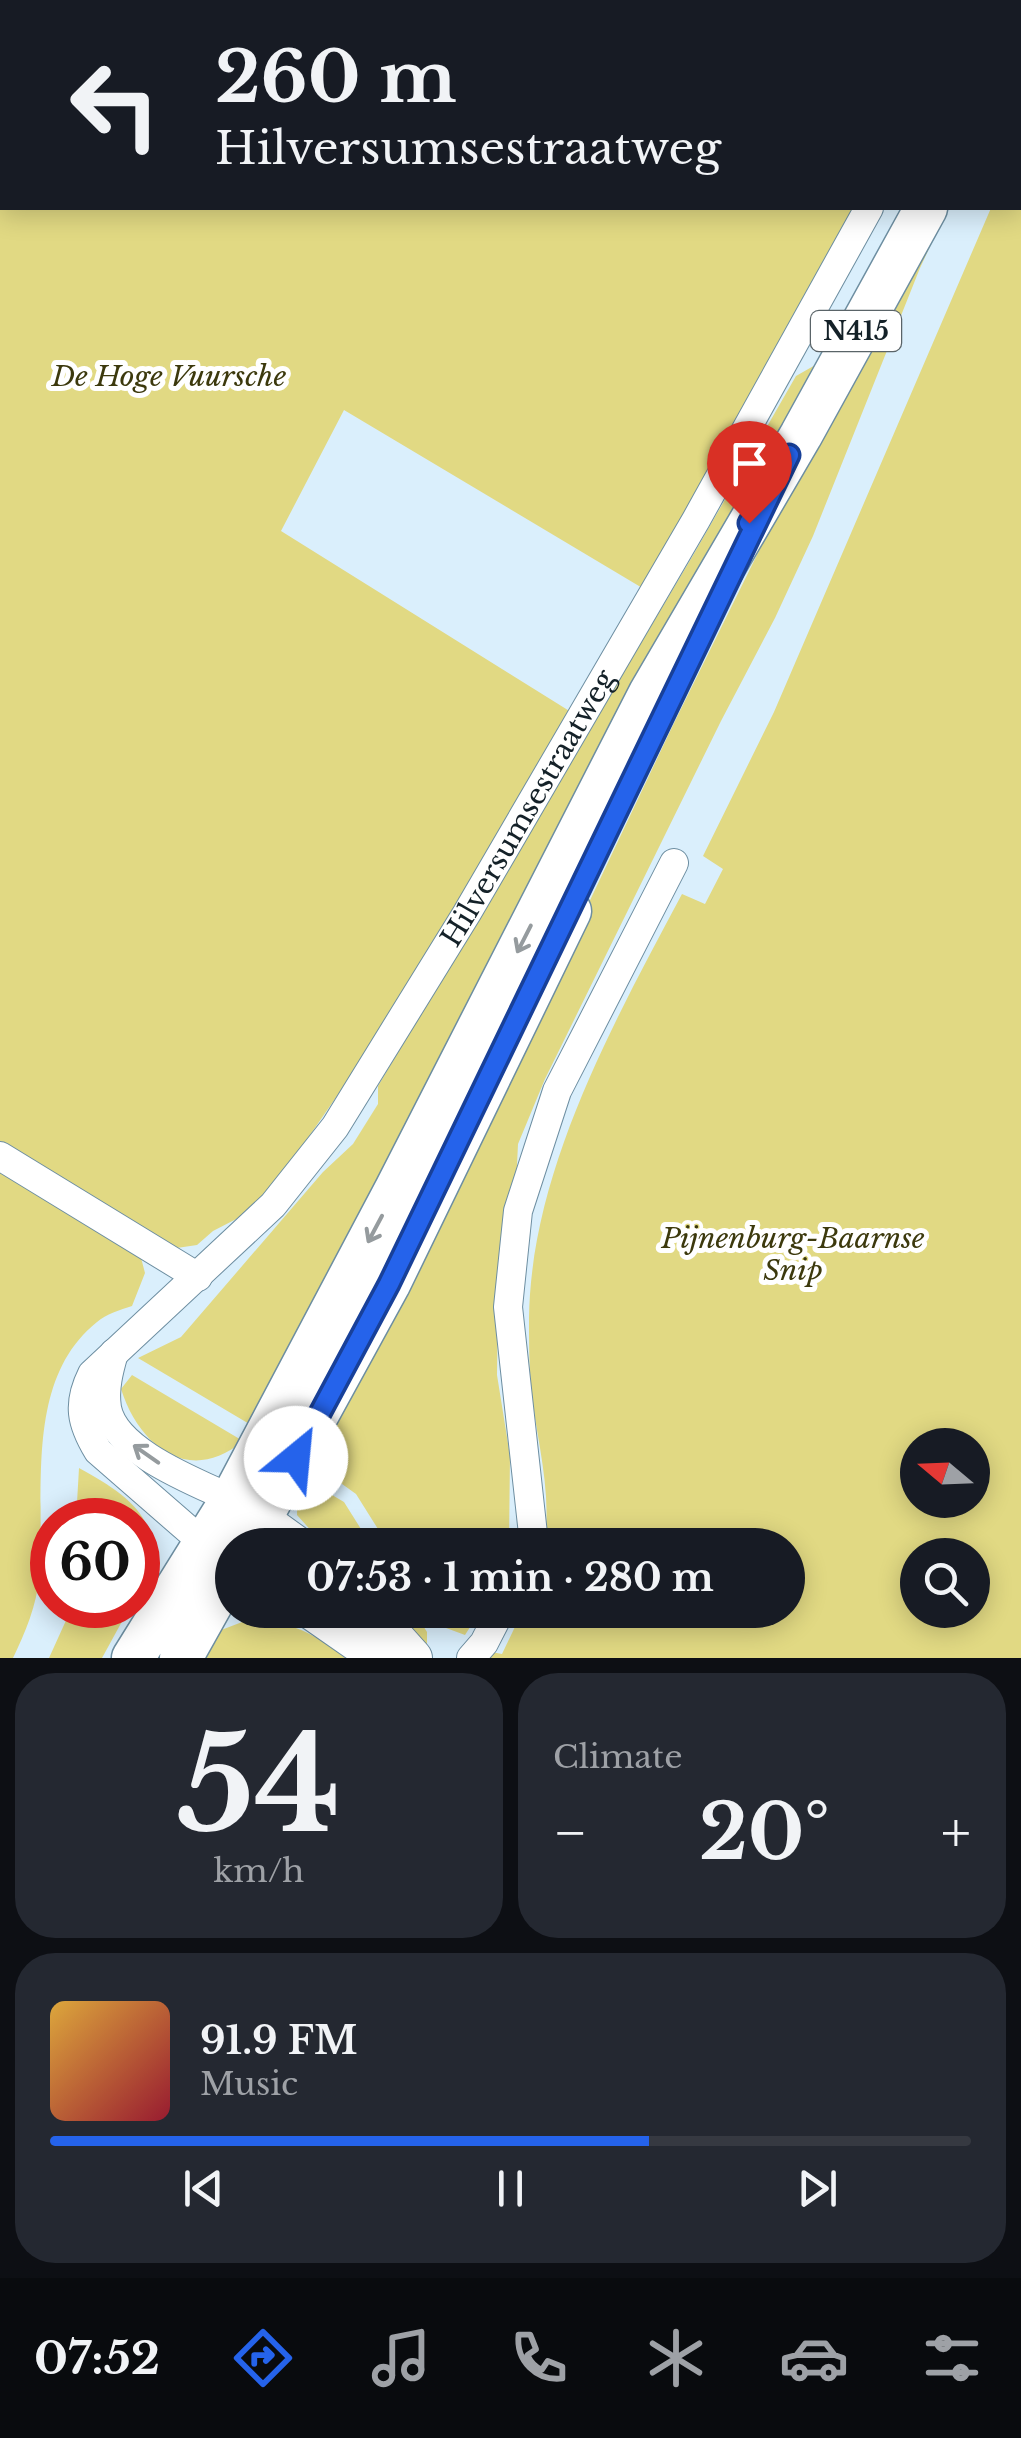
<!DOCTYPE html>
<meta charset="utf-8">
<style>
:root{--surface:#171b24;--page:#242831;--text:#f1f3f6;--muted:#9ea1a6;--line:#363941;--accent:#2563eb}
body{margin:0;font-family:"Libre Baskerville",serif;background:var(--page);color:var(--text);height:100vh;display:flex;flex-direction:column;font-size:38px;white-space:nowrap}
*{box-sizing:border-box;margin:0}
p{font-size:32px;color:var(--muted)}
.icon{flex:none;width:55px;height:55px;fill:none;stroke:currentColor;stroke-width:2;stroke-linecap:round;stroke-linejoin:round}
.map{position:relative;height:1658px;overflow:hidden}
.sheet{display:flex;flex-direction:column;gap:15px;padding:15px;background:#0d0f14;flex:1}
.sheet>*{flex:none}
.top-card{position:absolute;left:0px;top:0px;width:1022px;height:210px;box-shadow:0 5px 25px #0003;background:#171b24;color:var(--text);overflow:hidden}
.needle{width:65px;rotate:289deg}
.controls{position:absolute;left:900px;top:1428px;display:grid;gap:20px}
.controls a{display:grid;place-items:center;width:90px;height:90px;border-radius:50%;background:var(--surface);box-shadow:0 5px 25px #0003;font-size:50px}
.speed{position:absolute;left:30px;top:1498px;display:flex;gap:20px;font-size:50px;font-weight:700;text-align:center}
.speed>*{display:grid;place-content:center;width:130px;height:130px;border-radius:50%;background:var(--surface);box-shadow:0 5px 25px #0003;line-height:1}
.speed .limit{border:15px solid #d22;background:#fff;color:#111}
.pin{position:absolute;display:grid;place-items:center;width:85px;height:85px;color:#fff;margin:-102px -42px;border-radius:50% 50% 50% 0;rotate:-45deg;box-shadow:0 0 10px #0007}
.pin .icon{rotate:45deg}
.me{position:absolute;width:110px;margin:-55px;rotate:28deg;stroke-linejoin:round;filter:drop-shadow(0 0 8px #0008)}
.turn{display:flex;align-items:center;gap:35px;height:210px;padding:0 50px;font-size:45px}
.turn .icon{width:130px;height:130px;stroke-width:2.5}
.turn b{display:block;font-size:70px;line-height:85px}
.big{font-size:75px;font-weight:700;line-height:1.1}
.sheet .tile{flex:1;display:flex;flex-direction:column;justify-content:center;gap:15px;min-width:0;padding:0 35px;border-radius:40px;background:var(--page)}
.sheet .dial{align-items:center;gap:0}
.dial b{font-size:130px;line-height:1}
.song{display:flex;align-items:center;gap:30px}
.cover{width:120px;height:120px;border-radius:15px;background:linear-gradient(135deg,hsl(40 70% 55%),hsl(350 70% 35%))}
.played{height:10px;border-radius:5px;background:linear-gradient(90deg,var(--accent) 65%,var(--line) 65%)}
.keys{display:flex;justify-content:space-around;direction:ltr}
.heat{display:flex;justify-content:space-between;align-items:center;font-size:55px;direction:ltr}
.sheet .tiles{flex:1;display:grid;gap:15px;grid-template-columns:1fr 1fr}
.tile:last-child{grid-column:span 2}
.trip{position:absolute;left:215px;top:1528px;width:590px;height:100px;border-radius:50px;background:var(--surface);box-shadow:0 5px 25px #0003;font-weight:700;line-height:100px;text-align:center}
.tabs{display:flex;height:160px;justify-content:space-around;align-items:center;background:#090b0e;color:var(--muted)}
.tabs .icon{width:70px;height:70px}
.tabs .selected{color:var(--accent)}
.tabs b{font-size:45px;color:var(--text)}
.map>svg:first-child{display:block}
</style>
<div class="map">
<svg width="1021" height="1658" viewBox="0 0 1021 1658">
<rect width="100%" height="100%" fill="#daeffc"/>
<path fill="#e1d983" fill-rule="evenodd" d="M0 0H975L2 2V208H859L644 589 344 410 281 531 571 712 386 1025 292 1161 246 1214 213 1231 197 1245 170 1249 0 1141Z
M1021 145V1658H485L491 1652 502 1654 523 1610H788V1545H544C553 1492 536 1439 531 1387 529 1364 529 1341 529 1318 531 1170 614 1022 682 894L705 904 723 869 703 856 774 712 991 208H1020ZM918 1445H972V1500H918ZM918 1555H972V1610H918Z
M937 208H948L920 268 813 536 775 618 721 721 545 1079 518 1144 516 1186 498 1298 497 1375 510 1456 509 1545H388L356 1494 324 1471 307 1453 548 989 673 725 842 383Z
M817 364 251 1425 138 1358 181 1337 323 1172 353 1144 378 1104V1086L692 557 796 376Z
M0 1171 140 1254 145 1273 132 1306C120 1310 106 1314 97 1322 23 1381 46 1494 39 1577 37 1605 25 1633 13 1658H0Z
M132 1375 243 1441C189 1486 139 1446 121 1389Z
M79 1468C134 1498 173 1527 138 1593V1520H76Z
M298 1475 344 1502 371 1545H324L297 1515Z
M73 1605H131L102 1658H49Z
M388 1610H413L427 1632V1647Z
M429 1610H481L465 1635 438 1625Z
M250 1619C284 1619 319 1635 345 1658H201L216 1632Z"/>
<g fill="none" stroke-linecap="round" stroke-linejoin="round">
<defs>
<g id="street">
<path d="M980 2 982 0"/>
<path d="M0 1156 198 1277"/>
<path d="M114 1353C109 1370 104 1389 107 1408 115 1452 196 1482 232 1499"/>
<path id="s1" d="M206 1545 98 1451C81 1423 77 1404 92 1374L273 1205 335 1127 467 913 696 520 869 208"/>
<path d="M529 1545 533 1534 508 1307 518 1211 557 1091 674 863"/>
<path d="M471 1658 484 1643 501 1610"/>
</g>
<path id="secondary" d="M238 1503 296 1545
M311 1610 380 1658
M370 1610 413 1658"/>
<path id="primary" d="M1020 44 1021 42
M246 1545 389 1284 570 911
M133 1658 232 1499 396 1189 650 693 801 435 926 208
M181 1658 232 1567"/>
</defs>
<use href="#street" stroke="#6d8ea1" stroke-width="30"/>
<use href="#secondary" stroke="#6d8ea1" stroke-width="40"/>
<use href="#primary" stroke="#6d8ea1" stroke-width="45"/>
<use href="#street" stroke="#fff" stroke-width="28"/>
<use href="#secondary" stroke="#fff" stroke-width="38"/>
<use href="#primary" stroke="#fff" stroke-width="42"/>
</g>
<defs><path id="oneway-shaft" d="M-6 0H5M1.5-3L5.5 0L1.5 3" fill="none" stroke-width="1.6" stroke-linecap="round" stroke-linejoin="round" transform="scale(2.5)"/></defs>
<g stroke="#959b9e">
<use href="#oneway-shaft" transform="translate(524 939) rotate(117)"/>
<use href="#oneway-shaft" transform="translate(375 1229) rotate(118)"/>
<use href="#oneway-shaft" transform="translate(146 1454) rotate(-145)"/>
</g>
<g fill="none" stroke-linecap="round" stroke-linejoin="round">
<defs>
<path id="route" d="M296 1458 389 1284 789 455 749 523"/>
</defs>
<use href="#route" stroke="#184099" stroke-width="25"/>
<use href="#route" stroke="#2563eb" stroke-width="18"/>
</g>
<g text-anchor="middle" stroke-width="10" stroke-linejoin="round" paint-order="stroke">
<rect fill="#fff" stroke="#5a6468" stroke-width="2.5" x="811" y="311" width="90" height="40" rx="8"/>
<g font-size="25" font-weight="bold" fill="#142128">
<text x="856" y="340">N415</text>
</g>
<g font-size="28" font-style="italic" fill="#3c390d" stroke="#fff">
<text x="169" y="386">De Hoge Vuursche</text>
<text x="793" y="1248">Pijnenburg-Baarnse<tspan x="793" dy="32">Snip</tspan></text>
</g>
<g font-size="28" fill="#142128" stroke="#fff">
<text dy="10" stroke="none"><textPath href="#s1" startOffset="945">Hilversumsestraatweg</textPath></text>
</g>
</g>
</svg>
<div class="controls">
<a><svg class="needle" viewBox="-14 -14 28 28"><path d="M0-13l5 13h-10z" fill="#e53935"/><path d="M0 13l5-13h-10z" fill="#9ea1a6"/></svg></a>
<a><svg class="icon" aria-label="search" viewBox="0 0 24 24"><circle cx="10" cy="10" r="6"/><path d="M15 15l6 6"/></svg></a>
</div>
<div class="speed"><div class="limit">60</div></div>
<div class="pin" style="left:749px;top:523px;background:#d93025"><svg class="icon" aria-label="arrive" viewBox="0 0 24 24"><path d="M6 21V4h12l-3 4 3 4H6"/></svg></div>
<svg class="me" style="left:296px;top:1458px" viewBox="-20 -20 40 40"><circle r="19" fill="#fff"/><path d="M0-13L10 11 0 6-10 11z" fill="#2563eb"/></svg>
<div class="trip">07:53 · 1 min · 280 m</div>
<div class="top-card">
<div class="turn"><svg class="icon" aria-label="left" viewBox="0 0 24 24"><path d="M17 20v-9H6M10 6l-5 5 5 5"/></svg><div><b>260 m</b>Hilversumsestraatweg</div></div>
</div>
</div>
<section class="sheet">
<div class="tiles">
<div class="tile dial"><b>54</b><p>km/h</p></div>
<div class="tile"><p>Climate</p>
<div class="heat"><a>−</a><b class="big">20°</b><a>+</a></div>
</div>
<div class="tile">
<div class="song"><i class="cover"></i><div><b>91.9 FM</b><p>Music</p></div></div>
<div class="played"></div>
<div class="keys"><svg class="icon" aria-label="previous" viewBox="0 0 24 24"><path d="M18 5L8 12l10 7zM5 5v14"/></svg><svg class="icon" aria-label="pause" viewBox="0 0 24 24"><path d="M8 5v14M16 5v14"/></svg><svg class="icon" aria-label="next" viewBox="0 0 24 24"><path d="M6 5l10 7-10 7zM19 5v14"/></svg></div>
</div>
</div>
</section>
<nav class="tabs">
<b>07:52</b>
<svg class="icon selected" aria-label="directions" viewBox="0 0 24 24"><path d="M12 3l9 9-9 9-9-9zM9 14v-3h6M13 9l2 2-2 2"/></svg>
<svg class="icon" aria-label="music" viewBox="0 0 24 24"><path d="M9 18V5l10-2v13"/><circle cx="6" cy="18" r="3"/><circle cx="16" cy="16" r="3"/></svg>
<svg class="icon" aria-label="phone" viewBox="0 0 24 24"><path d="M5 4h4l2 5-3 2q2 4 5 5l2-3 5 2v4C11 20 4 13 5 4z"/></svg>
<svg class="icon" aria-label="climate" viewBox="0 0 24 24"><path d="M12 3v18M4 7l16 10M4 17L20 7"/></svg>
<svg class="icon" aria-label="car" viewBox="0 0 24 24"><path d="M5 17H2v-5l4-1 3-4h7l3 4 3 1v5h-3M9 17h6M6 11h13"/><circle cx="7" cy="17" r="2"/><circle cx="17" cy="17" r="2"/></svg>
<svg class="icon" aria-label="filters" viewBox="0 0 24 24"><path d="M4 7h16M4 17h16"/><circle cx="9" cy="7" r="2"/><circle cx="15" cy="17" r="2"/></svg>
</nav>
